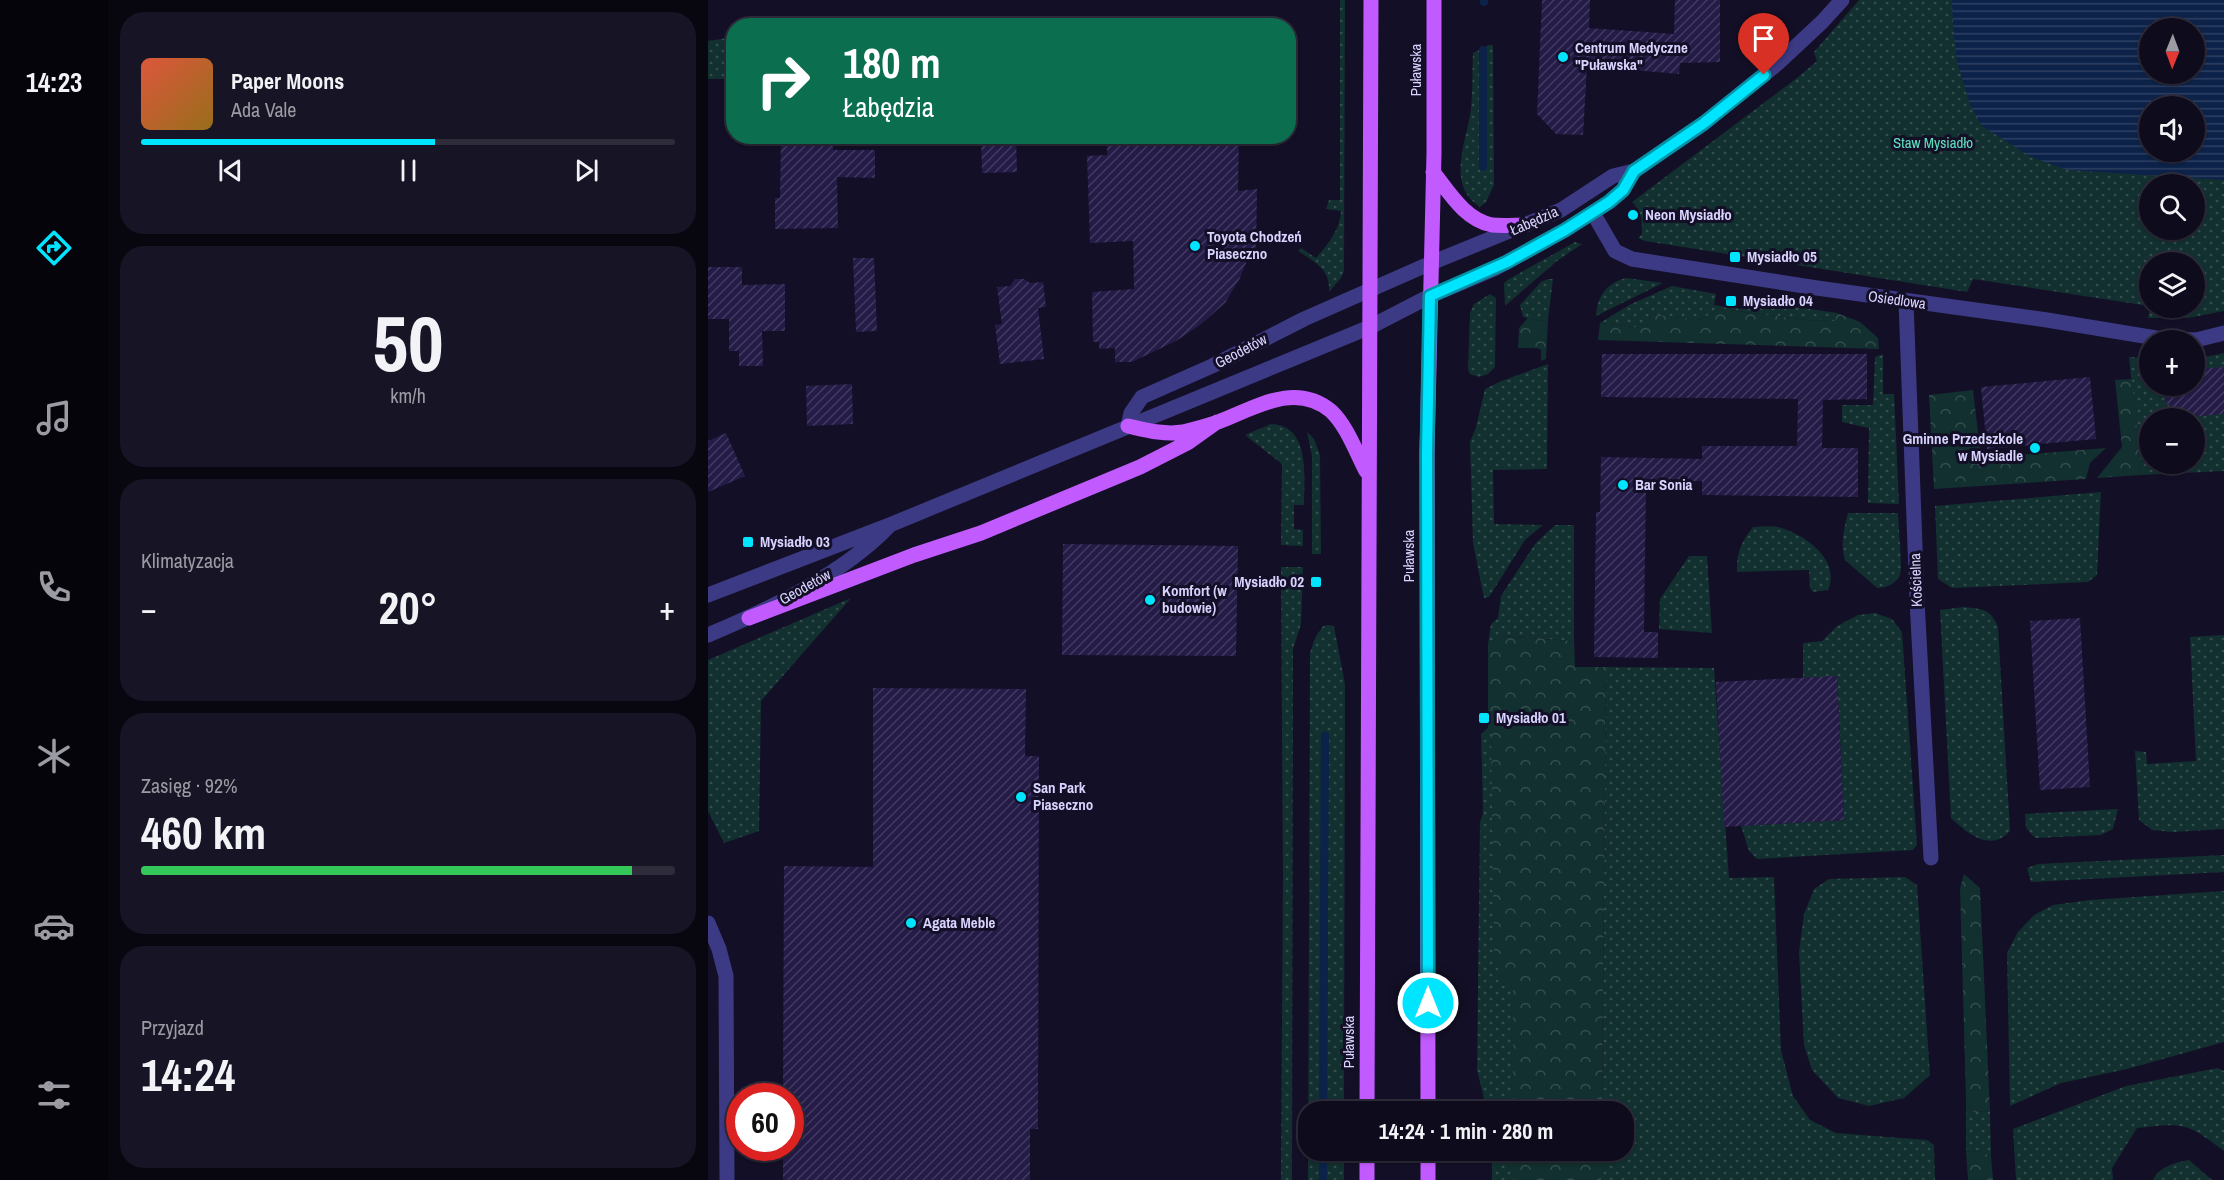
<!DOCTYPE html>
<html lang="pl">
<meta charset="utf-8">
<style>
:root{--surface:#0e0b1c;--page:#171425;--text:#f1f3f6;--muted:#9b9ba3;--line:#2e2b3b;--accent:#00e5ff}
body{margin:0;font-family:"Archivo Narrow",sans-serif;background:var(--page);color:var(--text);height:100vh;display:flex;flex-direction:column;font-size:22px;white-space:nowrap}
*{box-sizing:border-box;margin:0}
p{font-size:20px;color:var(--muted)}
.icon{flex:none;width:33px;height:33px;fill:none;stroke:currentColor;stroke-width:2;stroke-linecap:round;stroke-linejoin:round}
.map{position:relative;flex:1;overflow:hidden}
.details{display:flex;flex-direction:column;gap:12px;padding:12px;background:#08060f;width:600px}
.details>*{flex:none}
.guide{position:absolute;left:18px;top:18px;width:570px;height:126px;border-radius:24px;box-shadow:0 2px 4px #0004,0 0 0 2px var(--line);background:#0b6e4f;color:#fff;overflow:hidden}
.needle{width:39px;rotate:181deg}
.fabs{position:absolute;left:1431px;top:18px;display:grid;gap:12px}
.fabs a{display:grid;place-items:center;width:66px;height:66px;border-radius:50%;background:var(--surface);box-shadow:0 2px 4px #0004,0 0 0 2px var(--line);font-size:30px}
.speed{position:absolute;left:18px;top:1083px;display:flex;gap:12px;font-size:30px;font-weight:700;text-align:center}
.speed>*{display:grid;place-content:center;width:78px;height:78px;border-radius:50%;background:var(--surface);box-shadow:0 2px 4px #0004,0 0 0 2px var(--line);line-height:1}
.speed .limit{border:9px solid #d22;background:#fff;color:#111}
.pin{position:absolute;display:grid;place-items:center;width:51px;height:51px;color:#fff;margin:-62px -26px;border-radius:50% 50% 50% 0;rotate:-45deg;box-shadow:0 0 6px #0007}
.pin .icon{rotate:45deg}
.me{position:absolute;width:66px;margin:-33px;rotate:0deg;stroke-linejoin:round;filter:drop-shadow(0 0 4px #0008)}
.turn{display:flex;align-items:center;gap:21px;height:126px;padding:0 18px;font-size:27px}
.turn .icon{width:78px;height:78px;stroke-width:2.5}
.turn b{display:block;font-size:42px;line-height:51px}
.big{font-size:45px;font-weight:800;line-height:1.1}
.details .card{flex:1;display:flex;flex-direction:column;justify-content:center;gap:9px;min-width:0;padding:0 21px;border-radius:24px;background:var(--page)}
.details .dial{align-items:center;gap:0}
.dial b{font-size:78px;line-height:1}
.song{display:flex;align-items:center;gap:18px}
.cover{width:72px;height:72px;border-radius:9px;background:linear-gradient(135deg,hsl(10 70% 55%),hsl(40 70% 35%))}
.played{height:6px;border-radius:3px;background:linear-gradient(90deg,var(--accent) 55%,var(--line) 55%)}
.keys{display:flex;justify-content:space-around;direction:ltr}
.heat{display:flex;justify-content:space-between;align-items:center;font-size:33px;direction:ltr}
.charge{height:9px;border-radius:4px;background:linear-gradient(90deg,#34c759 92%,var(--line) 0)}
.trip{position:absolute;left:590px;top:1101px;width:336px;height:60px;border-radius:24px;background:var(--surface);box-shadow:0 2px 4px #0004,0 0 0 2px var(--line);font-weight:800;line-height:60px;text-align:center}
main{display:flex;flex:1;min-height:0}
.tab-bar{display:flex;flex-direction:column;width:108px;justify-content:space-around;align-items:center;background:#06040b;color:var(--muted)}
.tab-bar .icon{width:42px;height:42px}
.tab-bar .selected{color:var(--accent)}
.tab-bar b{font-size:27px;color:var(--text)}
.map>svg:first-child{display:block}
</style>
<main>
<nav class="tab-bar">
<b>14:23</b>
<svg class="icon selected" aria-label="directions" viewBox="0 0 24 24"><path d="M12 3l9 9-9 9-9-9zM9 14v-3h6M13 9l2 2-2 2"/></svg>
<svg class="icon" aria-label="music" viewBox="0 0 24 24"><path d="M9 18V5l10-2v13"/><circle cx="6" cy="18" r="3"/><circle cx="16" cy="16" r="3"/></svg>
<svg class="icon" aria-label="phone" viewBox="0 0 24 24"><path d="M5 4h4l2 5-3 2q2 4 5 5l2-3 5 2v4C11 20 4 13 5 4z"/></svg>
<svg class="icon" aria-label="climate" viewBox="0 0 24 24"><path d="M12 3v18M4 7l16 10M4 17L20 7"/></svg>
<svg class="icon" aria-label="car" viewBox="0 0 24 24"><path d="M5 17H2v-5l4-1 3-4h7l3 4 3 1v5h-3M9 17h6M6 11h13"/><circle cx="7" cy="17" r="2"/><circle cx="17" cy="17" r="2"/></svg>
<svg class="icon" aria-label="filters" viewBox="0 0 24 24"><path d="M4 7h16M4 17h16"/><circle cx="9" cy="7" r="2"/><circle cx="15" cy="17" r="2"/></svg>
</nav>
<section class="details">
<div class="card">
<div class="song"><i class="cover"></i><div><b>Paper Moons</b><p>Ada Vale</p></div></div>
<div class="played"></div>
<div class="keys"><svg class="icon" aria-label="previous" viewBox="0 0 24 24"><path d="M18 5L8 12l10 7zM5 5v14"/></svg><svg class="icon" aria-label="pause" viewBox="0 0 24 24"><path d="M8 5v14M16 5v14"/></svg><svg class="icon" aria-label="next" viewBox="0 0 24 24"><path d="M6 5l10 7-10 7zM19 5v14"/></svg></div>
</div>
<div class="card dial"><b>50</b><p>km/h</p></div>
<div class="card"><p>Klimatyzacja</p>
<div class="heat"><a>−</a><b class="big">20°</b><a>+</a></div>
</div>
<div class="card"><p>Zasięg · 92%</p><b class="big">460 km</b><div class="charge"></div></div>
<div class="card"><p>Przyjazd</p><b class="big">14:24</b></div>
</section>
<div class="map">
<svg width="1516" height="1180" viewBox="0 0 1516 1180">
<defs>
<pattern id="grass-dots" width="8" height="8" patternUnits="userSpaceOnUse" patternTransform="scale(1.5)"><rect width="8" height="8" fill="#12302f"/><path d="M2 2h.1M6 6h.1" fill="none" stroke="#344d4e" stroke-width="1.8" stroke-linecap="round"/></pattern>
<pattern id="forest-crowns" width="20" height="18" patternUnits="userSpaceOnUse" patternTransform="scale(1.5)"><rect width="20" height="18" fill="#12302f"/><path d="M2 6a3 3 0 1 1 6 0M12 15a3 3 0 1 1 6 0" fill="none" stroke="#344d4e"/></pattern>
<pattern id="water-rules" width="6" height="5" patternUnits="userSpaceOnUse" patternTransform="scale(1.5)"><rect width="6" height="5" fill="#0c2248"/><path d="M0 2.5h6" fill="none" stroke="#2f4163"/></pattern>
<pattern id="building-hatch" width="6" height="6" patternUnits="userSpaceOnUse" patternTransform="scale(1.5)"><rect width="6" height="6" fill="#241b47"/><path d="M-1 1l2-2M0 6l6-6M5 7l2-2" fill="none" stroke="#433b63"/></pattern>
</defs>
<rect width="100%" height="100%" fill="#130f26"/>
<path fill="url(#grass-dots)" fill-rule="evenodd" d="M632 0H637L636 271 633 278 621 292C623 270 607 262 590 251L593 248 608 258C620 244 632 230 633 211L618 209 621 200H632Z
M1151 0H1516V311L1480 318H1440L1442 308H1486V262H1442L1441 306 1265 279 1259 292 937 241 930 238 934 234C934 221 934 211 924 202L1089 78 1109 61 1106 52ZM1442 28H1486V74H1442ZM1442 106H1486V152H1442ZM1442 184H1486V230H1442Z
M25 37V79H0V41Z
M781 45H785L786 185 778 202 772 207C737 185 759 141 763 109 765 91 764 72 765 53Z
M867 242 874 244 849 261 797 306 796 283 801 279Z
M918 278 955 283 888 316C889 297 898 283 918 278Z
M840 279H845L840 320 830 321 815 317 812 305 833 282Z
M964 286 1008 294 1006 305 1033 309 1035 299 1129 313 1127 321 1099 320 1013 309 991 320 942 314 941 324 927 327 892 323 921 305Z
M782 294 788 298 787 367 780 374 771 377 762 374 760 369 762 313 766 304Z
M1516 353V471L1433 475 1421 357 1441 358 1442 386H1486L1487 359ZM1442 418H1486V464H1442Z
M1175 354V394H1186L1191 504 1160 503 1161 428 1134 422V405H1165L1167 357Z
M840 364 839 469 785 470 786 524 835 525 817 540 781 597 776 598 765 543 762 442 768 427 777 389 791 382Z
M563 424C603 425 596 478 596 505H586V529L595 530V546L573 545 574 464 537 435Z
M599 432 606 439 612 455 613 554H604V456Z
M1393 492 1389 575 1380 582 1244 588 1230 579 1227 506Z
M1140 513H1190C1190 525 1195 566 1192 575 1188 584 1178 588 1169 588L1137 560C1132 545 1136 528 1140 513Z
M847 525H866V641L791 636 780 644 783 624 790 618 793 596 827 544Z
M1045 527C1054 527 1065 525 1073 528 1098 535 1133 561 1120 590L1105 592 1102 588 1101 570 1029 572C1028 553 1034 541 1045 527Z
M981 556H999L1004 633 951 629 952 599Z
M573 567H595L593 624 585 649 584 1180H573L575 879Z
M143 598 53 701 51 831 16 843 0 811V660Z
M1256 607C1275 609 1283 609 1290 627L1302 831C1282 853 1259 833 1243 818L1232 610Z
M1167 613 1184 619 1194 632 1209 845 1205 850 1049 859 1041 851 1033 826 1136 820 1129 677 1095 678V643L1114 641 1129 626 1150 615Z
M620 625 626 626 637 684 636 1111 600 1112V1150L636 1151V1180H600L602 653 607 638 615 626Z
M1516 635V829L1465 832 1444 830 1431 820 1427 751 1438 752 1439 764 1488 761 1482 637Z
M898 667 1006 668 1021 878 1066 877 1073 1050 1085 1096 1102 1120 1128 1133 1219 1140 1226 1145 1227 1180H893V1151L915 1150V1112L894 1111Z
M780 728 783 732 793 976 805 988V1111H779L769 1070 772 822 775 813 773 734Z
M1410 809 1405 829 1393 835 1327 838 1318 828 1317 814Z
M1516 855V872L1323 882 1319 868 1330 864Z
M1197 877 1209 885 1222 1075 1196 1098 1161 1106 1130 1098 1104 1070 1096 1045 1091 952 1096 914 1106 889 1121 879Z
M1516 891V1042L1419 1069 1353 1083 1302 1106 1299 953 1310 932 1326 915 1345 905 1382 900Z
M1510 1068 1516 1071V1151C1478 1122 1476 1123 1429 1128L1404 1168 1405 1180H1308L1305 1129 1418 1086Z
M1258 1100 1263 1112 1282 1111 1283 1156 1269 1150 1258 1152Z
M784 1151H805V1180H784Z
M1481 1160 1504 1180H1445C1451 1167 1468 1162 1481 1160Z"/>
<path fill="url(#forest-crowns)" d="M1013 309 1099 320 1127 321 1129 313 1152 322 1170 338 1171 349 890 340 892 323 927 327 941 324 942 314 991 320Z
M820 318 830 321 840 320 838 359 833 361V350L829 348H810L811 328Z
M1424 379 1433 475 1389 478 1414 447 1407 380Z
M1265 390 1273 458 1398 448 1382 463 1378 479 1226 489 1221 395Z
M791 636 866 641 867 667H898L894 1111H805V988L793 976 786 959 783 732 780 728V644Z
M1256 874 1272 888 1282 1111 1263 1112 1258 1100 1252 888Z
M1269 1150 1283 1156 1285 1180H1260L1258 1152Z
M805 1151H893V1180H805Z"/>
<path fill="url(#water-rules)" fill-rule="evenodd" d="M1244 0H1516V180L1359 170 1323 157 1274 126 1262 105 1249 61 1245 28ZM1442 28H1486V74H1442ZM1486 106V152H1442V106Z"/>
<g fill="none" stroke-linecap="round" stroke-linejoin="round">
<path stroke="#0c2248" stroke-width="8" d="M776 0V2
M775 50V167
M615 1112 617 736
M615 1180V1150"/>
</g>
<path fill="url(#building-hatch)" d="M834 0H882L881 28 966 34 967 0H1012V62L972 63 971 74 879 66 875 135 848 134 829 114Z
M73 136H125V150H167V178L129 177 130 228 67 229V198H72Z
M273 136H308L309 172 274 173Z
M399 136H531L530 191 549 189 548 255H541L532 278 517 303 492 325 468 341 424 362H407V348L391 349V342H385L384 292 426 289 425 241 382 243 379 156 399 155Z
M145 258H166L169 331 148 332Z
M0 267H34V285L77 284V331H54L55 366H31V351H21V319H0Z
M307 279H316L322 283 335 282 338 307 330 308 336 359 292 364 287 325 294 324 289 287 302 286Z
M894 354H1159V399L1115 400 1114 448H1150V497L994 495V481L938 482 936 632H950V658L886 657 888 512H892L893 457 994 459V446H1089L1090 399 893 397Z
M1516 367V414L1466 418 1465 410 1458 402 1456 386H1486V369Z
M1382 377 1388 439 1279 449 1273 387Z
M144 384 145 424 99 426 98 386Z
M18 433 37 476 0 492V441Z
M355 544 530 546 528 656 354 655Z
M1372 618 1382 787 1332 790 1322 621Z
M1129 676 1136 820 1016 827 1008 682Z
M165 688 318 689 317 756H331L330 1129H322V1180H75V1148H82V1096H75L76 866 165 867Z"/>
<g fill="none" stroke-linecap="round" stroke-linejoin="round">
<path stroke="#3d3a85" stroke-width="15" d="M885 213 907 251 924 259 1109 288 1339 320 1448 338 1488 340 1516 333
M1198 301 1209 601 1223 858
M420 426 423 413 434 397 504 366 596 319 723 263 853 210 905 176 926 171 996 123 1069 64 1114 22 1134 0
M0 595 184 524 662 327 722 296 788 268 857 230 901 202 915 190 926 171
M0 635C62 609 135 574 181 526
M0 923 11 949 18 976 19 1180"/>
<path stroke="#c25bff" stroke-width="15" d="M725 172C741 192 757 220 784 225 795 226 807 225 818 225
M420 426C438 430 456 435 475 432 487 429 499 426 510 422 547 408 587 381 623 411 639 426 648 452 658 471
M41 618 206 555 273 533 432 467 481 442 509 422
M659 1112 663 0
M720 1112 719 452 726 153V0
M720 1150V1180
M659 1180V1150"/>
</g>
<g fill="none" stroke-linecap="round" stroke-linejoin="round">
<defs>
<path id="route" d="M720 1003 719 452 722 296 799 262 857 230 901 202 915 190 926 171 996 123 1056 75"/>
</defs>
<use href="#route" stroke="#0095a6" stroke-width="15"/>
<use href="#route" stroke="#00e5ff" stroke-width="10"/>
</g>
<g fill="#00e5ff" stroke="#130f26" stroke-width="2">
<circle cx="855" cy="57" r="6"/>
<circle cx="925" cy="215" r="6"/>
<circle cx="487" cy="246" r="6"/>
<rect x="1021" y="251" width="12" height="12" rx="3"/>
<rect x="1017" y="295" width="12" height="12" rx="3"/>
<circle cx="1327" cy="448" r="6"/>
<circle cx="915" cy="485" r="6"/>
<rect x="34" y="536" width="12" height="12" rx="3"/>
<rect x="602" y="576" width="12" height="12" rx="3"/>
<circle cx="442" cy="600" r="6"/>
<rect x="770" y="712" width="12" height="12" rx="3"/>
<circle cx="313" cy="797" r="6"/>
<circle cx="203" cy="923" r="6"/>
</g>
<g text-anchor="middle" stroke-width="6" stroke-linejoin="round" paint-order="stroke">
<g font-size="15" font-weight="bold" fill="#d9d4ff" stroke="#130f26" text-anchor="start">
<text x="867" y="53">Centrum Medyczne<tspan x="867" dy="17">"Puławska"</tspan></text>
<text x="937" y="220">Neon Mysiadło</text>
<text x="499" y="242">Toyota Chodzeń<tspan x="499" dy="17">Piaseczno</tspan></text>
<text x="1039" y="262">Mysiadło 05</text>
<text x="1035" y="306">Mysiadło 04</text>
<text x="1315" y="444" text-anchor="end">Gminne Przedszkole<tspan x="1315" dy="17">w Mysiadle</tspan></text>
<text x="927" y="490">Bar Sonia</text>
<text x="52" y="547">Mysiadło 03</text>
<text x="596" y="587" text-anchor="end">Mysiadło 02</text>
<text x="454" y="596">Komfort (w<tspan x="454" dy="17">budowie)</tspan></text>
<text x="788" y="723">Mysiadło 01</text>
<text x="325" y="793">San Park<tspan x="325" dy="17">Piaseczno</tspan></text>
<text x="215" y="928">Agata Meble</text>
</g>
<g font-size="15" fill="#d9d4ff" stroke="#130f26">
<text transform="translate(708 70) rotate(-90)" y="5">Puławska</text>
<text transform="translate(826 221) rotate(-24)" y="5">Łabędzia</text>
<text transform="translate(1189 300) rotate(8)" y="5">Osiedlowa</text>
<text transform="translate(533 351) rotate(-28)" y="5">Geodetów</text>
<text transform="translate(701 556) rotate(-90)" y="5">Puławska</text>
<text transform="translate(1208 580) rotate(-92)" y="5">Kościelna</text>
<text transform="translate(97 587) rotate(-29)" y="5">Geodetów</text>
<text transform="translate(641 1042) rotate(-90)" y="5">Puławska</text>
</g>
<g font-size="15" fill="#5fe0c0" stroke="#130f26">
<text x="1225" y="148">Staw Mysiadło</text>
</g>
</g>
</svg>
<div class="fabs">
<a><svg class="needle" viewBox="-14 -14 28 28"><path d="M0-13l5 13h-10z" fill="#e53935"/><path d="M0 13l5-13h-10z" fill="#9b9ba3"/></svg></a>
<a><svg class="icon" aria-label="sound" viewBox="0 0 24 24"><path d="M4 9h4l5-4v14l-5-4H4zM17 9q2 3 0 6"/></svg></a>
<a><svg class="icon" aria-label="search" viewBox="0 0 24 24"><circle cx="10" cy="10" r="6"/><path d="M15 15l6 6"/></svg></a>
<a><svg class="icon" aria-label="layers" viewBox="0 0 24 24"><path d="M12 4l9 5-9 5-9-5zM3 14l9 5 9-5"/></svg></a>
<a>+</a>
<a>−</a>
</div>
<div class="speed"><div class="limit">60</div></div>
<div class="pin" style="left:1056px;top:75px;background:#d93025"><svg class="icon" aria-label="arrive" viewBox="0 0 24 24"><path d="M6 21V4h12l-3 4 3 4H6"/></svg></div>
<svg class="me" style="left:720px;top:1003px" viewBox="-20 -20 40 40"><circle r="17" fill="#00e5ff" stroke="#fff" stroke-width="3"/><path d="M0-11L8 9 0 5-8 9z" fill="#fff"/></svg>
<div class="trip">14:24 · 1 min · 280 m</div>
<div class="guide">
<div class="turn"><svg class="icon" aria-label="right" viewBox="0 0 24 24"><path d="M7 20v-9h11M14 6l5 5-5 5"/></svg><div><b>180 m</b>Łabędzia</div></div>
</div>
</div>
</main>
